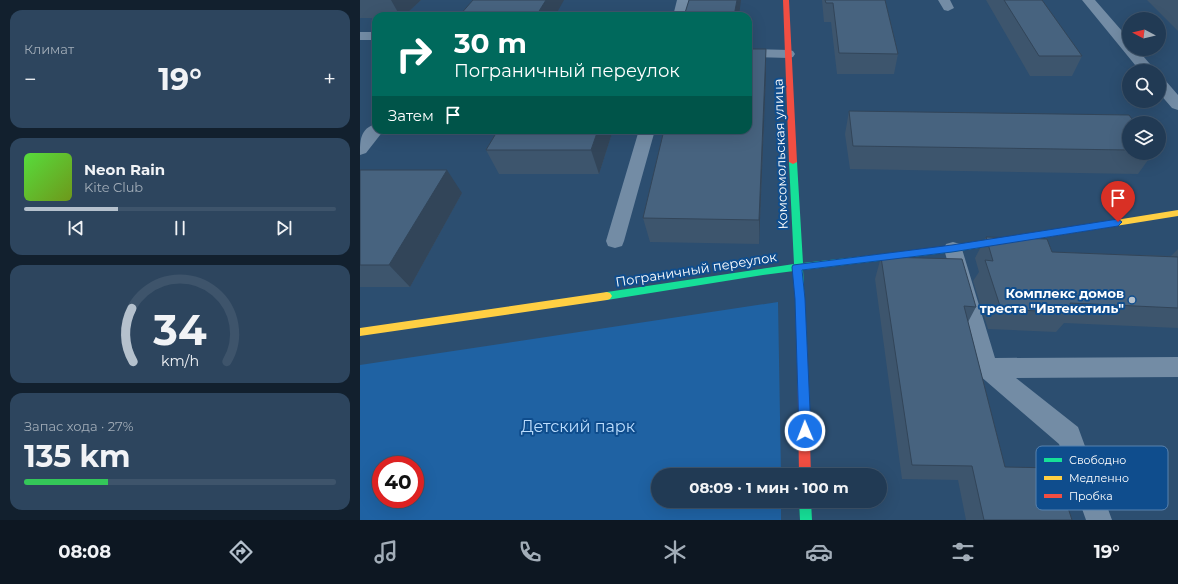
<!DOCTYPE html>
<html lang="ru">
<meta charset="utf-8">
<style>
:root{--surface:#213a54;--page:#2d455e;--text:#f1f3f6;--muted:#a2adb8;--line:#3e546b;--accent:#b5c1cd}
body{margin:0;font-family:Montserrat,sans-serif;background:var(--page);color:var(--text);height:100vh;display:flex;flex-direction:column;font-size:15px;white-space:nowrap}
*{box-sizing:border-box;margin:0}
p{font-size:13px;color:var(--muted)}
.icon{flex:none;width:22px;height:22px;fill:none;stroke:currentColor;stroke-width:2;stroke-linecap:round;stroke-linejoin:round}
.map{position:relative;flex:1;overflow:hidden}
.side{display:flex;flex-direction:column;gap:10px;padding:10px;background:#12202e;width:360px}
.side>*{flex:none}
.guide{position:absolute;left:12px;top:12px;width:380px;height:122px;border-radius:12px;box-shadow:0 4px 16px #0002,0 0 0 1px var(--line);background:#00695c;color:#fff;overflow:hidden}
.needle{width:26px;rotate:277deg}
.buttons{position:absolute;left:762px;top:12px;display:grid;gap:8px}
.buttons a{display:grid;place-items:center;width:44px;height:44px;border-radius:50%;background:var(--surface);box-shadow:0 4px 16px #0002,0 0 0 1px var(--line);font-size:20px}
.speed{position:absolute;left:12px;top:456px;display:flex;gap:8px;font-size:20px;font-weight:700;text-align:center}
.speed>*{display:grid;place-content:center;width:52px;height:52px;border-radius:50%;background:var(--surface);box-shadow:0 4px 16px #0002,0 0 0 1px var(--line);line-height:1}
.speed .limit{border:6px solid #d22;background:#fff;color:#111}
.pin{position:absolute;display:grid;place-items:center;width:34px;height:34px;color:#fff;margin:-41px -17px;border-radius:50% 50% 50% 0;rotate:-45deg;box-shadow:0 0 4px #0007}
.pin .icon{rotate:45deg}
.me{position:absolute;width:44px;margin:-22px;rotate:359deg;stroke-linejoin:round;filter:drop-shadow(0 0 3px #0008)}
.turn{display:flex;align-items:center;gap:14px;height:84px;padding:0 16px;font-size:18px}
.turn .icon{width:52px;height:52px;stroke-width:2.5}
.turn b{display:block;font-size:28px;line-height:34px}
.then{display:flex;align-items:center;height:38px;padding:0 16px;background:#0003;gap:8px;font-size:15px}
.big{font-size:30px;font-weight:700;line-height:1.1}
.side .card{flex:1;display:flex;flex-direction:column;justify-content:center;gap:6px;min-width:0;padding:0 14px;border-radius:12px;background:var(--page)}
.side .dial{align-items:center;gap:0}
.dial svg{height:104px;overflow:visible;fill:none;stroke:var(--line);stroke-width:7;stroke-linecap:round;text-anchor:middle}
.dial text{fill:var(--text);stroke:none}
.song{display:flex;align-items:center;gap:12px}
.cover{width:48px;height:48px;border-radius:6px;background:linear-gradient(135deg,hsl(110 70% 55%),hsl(80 70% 35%))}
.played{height:4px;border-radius:2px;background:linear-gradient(90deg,var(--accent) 30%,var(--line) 30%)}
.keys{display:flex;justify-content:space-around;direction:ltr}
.heat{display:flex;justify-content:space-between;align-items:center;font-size:22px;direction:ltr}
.charge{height:6px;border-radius:3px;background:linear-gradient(90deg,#34c759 27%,var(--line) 0)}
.trip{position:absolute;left:291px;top:468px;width:236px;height:40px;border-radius:20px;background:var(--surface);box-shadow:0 4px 16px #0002,0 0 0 1px var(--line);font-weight:700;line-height:40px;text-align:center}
.tab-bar{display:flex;height:64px;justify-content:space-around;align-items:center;background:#0d1722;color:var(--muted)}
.tab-bar .icon{width:28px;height:28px}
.tab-bar .active{color:var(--accent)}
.tab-bar b{font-size:18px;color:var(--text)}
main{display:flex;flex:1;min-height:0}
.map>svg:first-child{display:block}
</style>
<main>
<section class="side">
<div class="card"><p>Климат</p>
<div class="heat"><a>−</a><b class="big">19°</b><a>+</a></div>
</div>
<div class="card">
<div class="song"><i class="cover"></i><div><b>Neon Rain</b><p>Kite Club</p></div></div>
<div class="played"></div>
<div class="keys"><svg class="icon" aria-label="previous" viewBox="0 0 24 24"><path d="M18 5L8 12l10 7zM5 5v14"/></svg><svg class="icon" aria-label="pause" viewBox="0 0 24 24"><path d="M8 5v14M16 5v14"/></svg><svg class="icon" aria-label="next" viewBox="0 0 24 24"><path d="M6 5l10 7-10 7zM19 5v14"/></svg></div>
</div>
<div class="card dial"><svg viewBox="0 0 100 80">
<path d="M14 69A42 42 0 1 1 86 69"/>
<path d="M14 69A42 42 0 0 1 13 28" stroke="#b5c1cd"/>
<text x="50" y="56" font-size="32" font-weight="700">34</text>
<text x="50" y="72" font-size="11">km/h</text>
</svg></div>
<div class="card"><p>Запас хода · 27%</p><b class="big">135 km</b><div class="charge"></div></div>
</section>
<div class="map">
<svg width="818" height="520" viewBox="0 0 818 520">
<rect width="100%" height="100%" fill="#2c4e70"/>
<path fill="#1f62a3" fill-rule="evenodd" d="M418 302 421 475H298V501H421V520H0V365ZM21 465H55V499H21Z"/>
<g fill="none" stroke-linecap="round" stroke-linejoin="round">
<path fill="#738ca5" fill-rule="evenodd" d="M317 0H329L325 16H313Z
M578 0H590L594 8 588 11 584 10Z
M0 32H16V40H0Z
M388 49 429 50 433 51 435 54 433 57 429 58 388 57Z
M279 130H295L264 241 262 246 255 248 248 246 246 241Z
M593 242 600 244 602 249 635 358 818 357V377L656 378 718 427 752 520H726L699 444 619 375 584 249 586 244Z"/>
<path fill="#738ca5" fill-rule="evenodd" d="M722 0H735L769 39V49H777L796 71H780Z
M799 78 805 80 818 95V110L812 108 799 93Z
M16 124V130H24L6 153 0 155C0 141 0 128 16 124Z"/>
<path fill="#16e098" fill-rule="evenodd" d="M430 160H436L437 162 443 263 593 246 650 237 654 240 650 243 593 252 443 270 447 344 446 347 442 349 438 347 437 344 434 271 403 275 247 300 244 299 242 296 244 293 247 292 434 264 429 162Z
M439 501H451L452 520H440Z"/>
<path fill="#ffcf43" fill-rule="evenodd" d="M818 210V216L650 243 646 240 650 237Z
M247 292 250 293 252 296 250 299 247 300 0 336V328Z"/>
<path fill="#f24e42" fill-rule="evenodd" d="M423 0H429L437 162 433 164 429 162Z
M442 339 446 341 447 344 451 475H439L437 344 438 341Z"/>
</g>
<path fill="#3d556d" d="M0 0H61L44 16H16V18H0Z
M462 0H525L538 54 534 74H477L471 22H464Z
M626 0H682L722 56 712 76H670Z
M787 0H818V31Z
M406 73 399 244 290 242 283 218Z
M489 111 769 123V153H793L778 174 490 169 485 134Z
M253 130 239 174H139L126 150Z
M0 170 102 193 50 287H0Z
M626 237 692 252 811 256 818 249V328L704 323 696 332 628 329 613 281 619 272 615 258Z
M521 257 616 307 608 322 645 467 712 520H606L598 480 542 479 515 279Z"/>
<path fill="#324559" d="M31 0H61L44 16H40Z
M186 0H204L195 16H176Z
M377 0H381L379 16H374Z
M406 49V73L399 244V220Z
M238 130H253L239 174 231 150Z
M87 170 102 193 50 287 29 265Z"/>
<path fill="#47637f" stroke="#324559" d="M113 0H186L176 16H99Z
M329 0H377L374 16H324Z
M465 0H525L538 54 479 53 473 3H466Z
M644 0H682L722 56H679Z
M388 49H406L399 220 283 218 304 130H388Z
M489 111 769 115 775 123H769V150L493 146Z
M138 130H238L231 150H126Z
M0 170H87L29 265H0Z
M626 237 687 239 692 252 818 257V308L710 303 713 313 641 309 625 260 633 261Z
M521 257 602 259 616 307 604 306 645 467 695 468 712 520H624L612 466 552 465Z"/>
<path fill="#1a73e8" stroke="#114b97" d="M758 219 762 222 758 226 592 252 442 270 445 299 451 431 449 435 445 437 441 435 439 431 435 299 432 267 433 265 592 245Z"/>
<circle fill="#b5c1cd" stroke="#0f4d8d" stroke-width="1.5" cx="772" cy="300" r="4"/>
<g text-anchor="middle" stroke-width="4" stroke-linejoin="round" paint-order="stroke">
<g font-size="13" fill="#fff" stroke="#0f4d8d">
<text transform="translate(420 154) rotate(-92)" y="5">Комсомольская улица</text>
<text transform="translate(336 269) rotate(-9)" y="5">Пограничный переулок</text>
</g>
<g font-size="13" font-weight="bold" fill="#fff" stroke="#0f4d8d" text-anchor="end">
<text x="764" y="298">Комплекс домов<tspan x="764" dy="15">треста "Ивтекстиль"</tspan></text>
</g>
<g font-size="16" fill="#bddefe" stroke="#0f4d8d">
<text x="218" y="432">Детский парк</text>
</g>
</g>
<rect x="676" y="446" width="132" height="64" rx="6" fill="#0f4d8d" stroke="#5782af" stroke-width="1"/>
<rect x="684" y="458" width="18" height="4" fill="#16e098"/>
<rect x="684" y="476" width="18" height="4" fill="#ffcf43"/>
<rect x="684" y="494" width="18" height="4" fill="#f24e42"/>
<g font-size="11" fill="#fff">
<text x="709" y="464">Свободно</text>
<text x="709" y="482">Медленно</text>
<text x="709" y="500">Пробка</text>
</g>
</svg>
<div class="buttons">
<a><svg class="needle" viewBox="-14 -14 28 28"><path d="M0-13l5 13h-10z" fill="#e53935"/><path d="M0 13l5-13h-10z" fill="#a2adb8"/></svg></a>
<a><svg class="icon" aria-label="search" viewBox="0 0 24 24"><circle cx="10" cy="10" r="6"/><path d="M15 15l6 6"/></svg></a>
<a><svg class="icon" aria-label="layers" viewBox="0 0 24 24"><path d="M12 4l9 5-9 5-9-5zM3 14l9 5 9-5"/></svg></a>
</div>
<div class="speed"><div class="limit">40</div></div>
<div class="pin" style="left:758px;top:222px;background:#d93025"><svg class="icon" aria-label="arrive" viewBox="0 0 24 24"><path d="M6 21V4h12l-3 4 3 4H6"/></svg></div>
<svg class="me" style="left:445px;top:431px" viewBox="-20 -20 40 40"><circle r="17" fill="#1a73e8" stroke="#fff" stroke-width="3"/><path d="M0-11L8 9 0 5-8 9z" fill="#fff"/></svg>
<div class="trip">08:09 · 1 мин · 100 m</div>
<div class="guide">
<div class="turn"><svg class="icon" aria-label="right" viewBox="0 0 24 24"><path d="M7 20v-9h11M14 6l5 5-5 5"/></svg><div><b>30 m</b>Пограничный переулок</div></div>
<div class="then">Затем<svg class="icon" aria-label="arrive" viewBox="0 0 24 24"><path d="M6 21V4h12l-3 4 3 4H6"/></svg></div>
</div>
</div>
</main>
<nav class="tab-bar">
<b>08:08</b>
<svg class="icon active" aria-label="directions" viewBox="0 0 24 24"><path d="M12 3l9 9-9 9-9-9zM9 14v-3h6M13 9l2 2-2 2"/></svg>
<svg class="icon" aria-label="music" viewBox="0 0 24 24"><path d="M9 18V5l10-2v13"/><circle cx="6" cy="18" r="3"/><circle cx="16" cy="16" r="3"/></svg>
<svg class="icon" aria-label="phone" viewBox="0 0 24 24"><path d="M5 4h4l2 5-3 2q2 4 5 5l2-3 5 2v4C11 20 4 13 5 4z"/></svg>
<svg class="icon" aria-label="climate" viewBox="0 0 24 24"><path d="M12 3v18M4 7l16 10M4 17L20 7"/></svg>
<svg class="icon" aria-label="car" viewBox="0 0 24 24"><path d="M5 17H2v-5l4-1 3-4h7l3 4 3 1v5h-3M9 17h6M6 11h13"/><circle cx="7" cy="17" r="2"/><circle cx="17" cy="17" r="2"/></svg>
<svg class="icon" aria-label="filters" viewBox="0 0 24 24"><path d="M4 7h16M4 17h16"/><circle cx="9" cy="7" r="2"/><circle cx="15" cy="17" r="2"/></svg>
<b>19°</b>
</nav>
